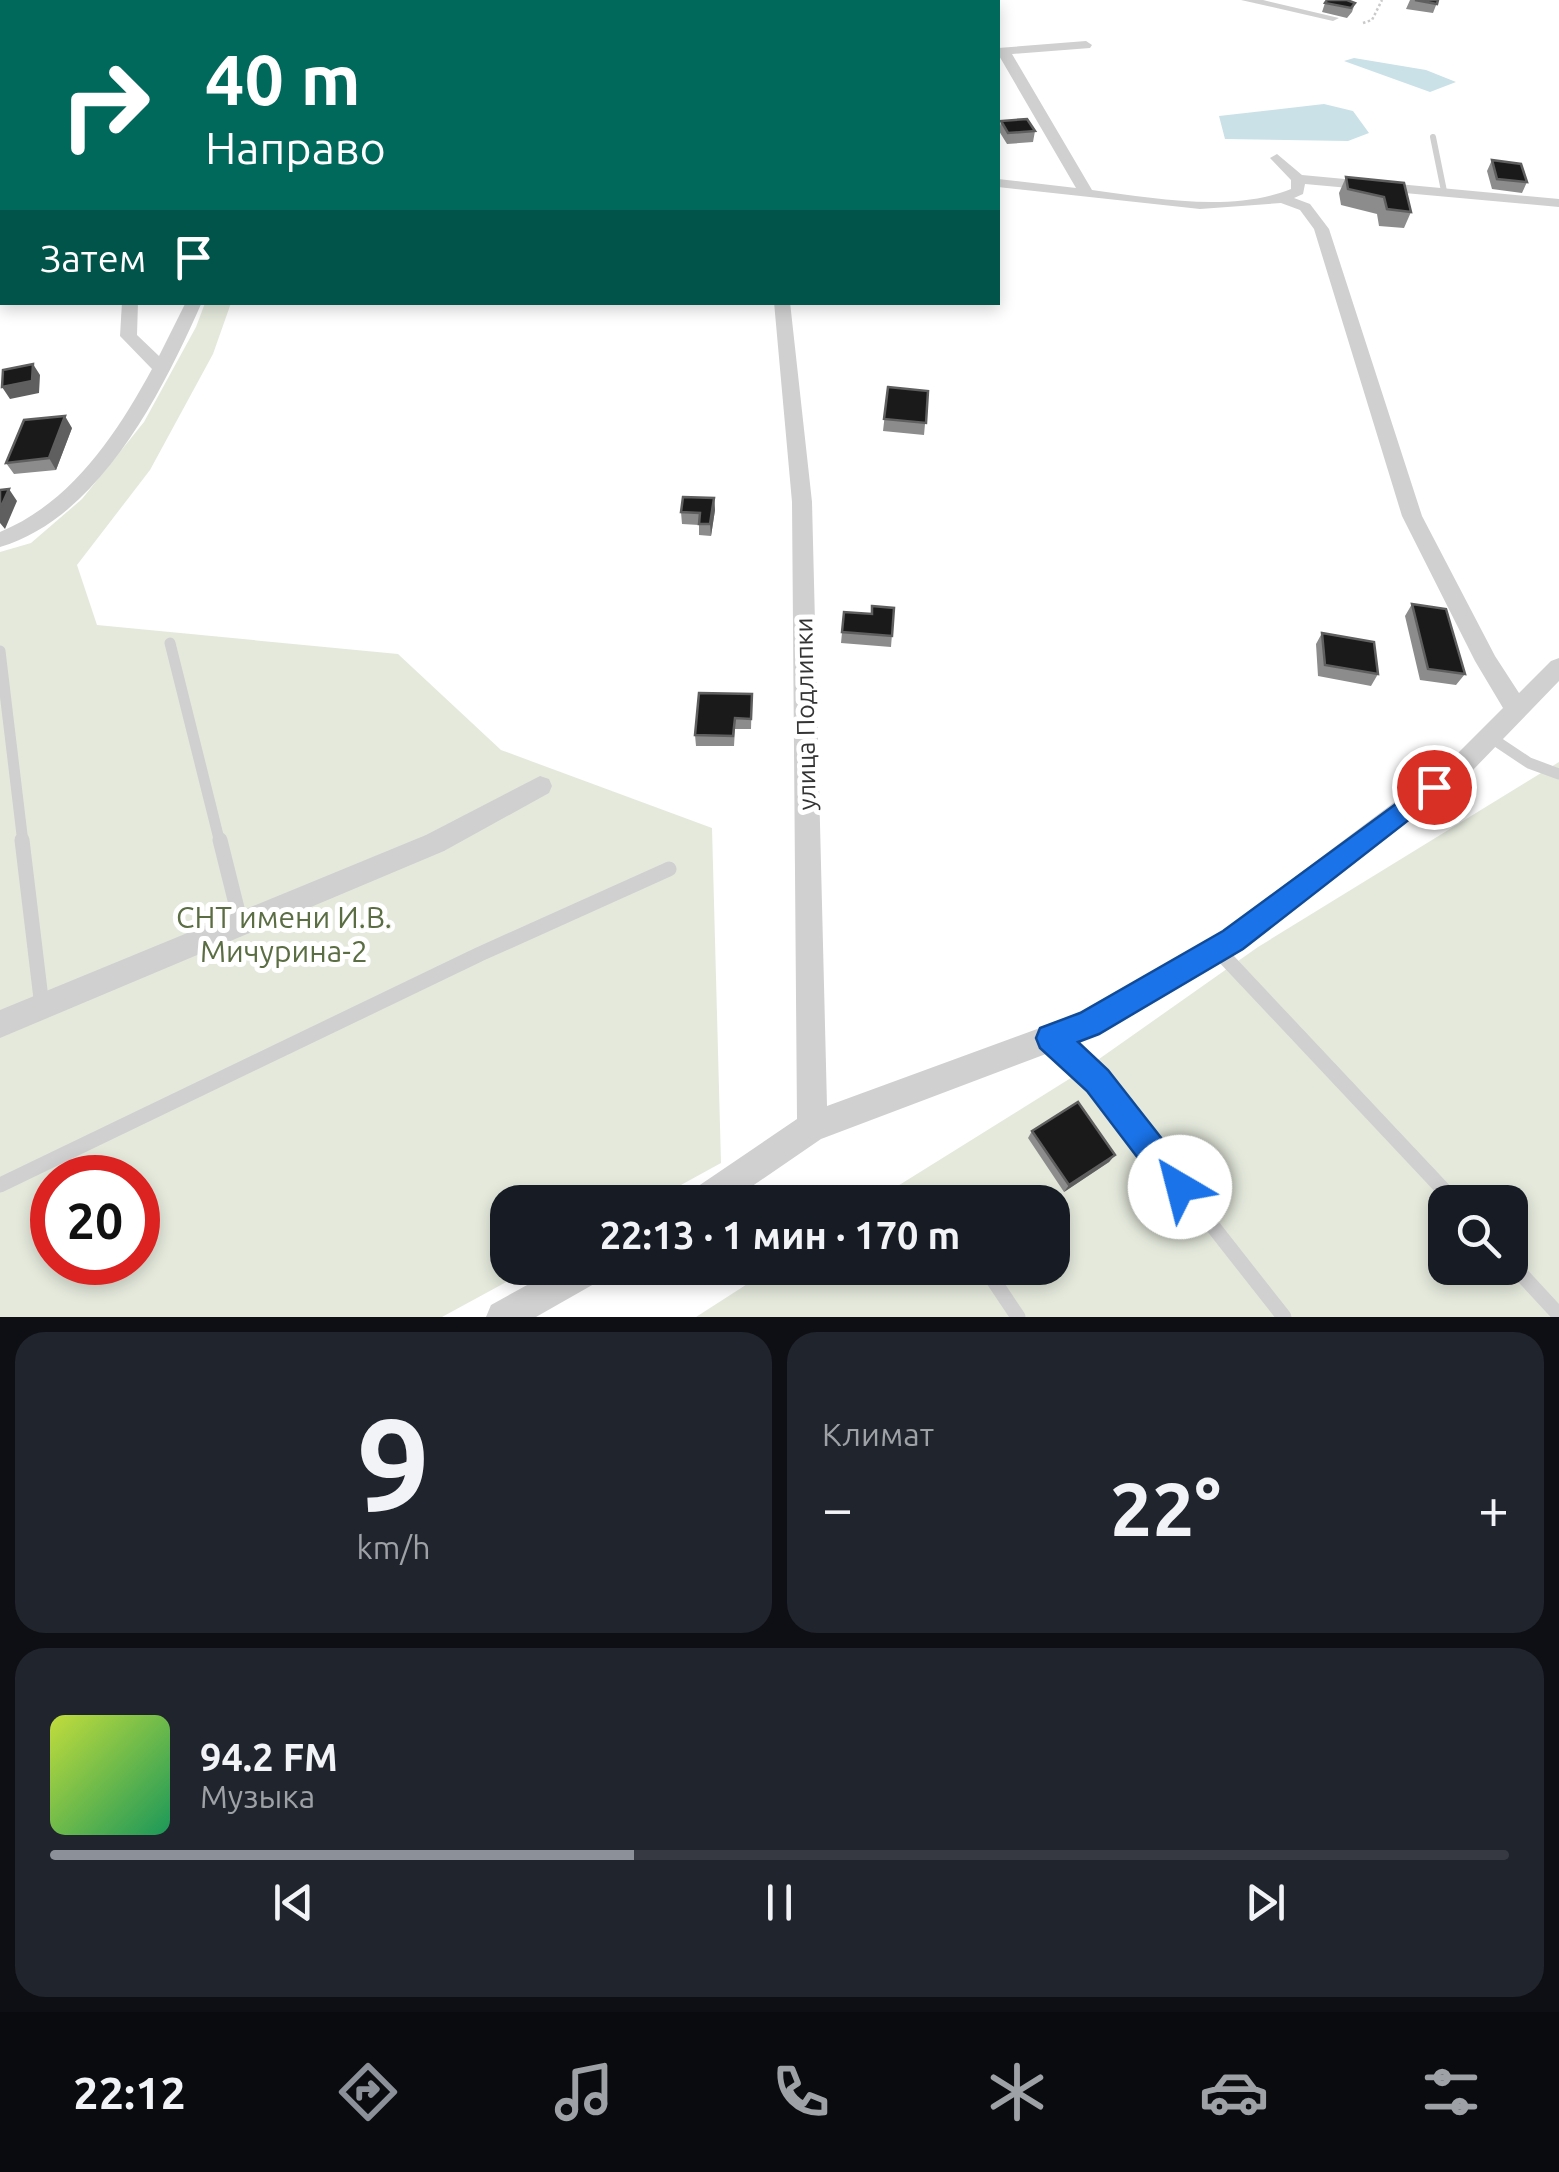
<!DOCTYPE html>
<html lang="ru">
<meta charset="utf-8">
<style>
:root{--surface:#171b24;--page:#20242c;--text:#f1f3f6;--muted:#9ea1a6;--line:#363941;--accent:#8c9099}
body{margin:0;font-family:Ubuntu,sans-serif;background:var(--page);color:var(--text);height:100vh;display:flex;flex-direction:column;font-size:38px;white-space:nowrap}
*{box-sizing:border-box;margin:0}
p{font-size:32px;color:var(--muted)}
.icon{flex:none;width:55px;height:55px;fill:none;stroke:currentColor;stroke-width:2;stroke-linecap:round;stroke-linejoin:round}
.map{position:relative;height:1317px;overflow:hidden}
.details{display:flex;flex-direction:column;gap:15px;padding:15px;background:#0d0f14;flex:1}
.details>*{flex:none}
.hud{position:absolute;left:0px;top:0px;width:1000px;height:305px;box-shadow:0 5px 15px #0003;background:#00695c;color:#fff;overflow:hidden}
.tools{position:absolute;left:1428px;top:1185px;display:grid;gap:20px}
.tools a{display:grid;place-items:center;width:100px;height:100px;border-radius:20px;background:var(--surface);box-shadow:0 5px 15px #0003;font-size:50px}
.speed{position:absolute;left:30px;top:1155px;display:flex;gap:20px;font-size:50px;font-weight:700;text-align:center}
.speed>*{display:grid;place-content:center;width:130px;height:130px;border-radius:50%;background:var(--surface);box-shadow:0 5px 15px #0003;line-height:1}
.speed .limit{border:15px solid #d22;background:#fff;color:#111}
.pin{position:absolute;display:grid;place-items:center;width:85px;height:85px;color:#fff;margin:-42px;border:5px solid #fff;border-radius:50%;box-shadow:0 2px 10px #0007}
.me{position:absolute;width:110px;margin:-55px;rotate:323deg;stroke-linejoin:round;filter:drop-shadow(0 0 8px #0008)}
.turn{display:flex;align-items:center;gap:35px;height:210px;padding:0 40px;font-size:45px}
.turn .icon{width:130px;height:130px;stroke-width:2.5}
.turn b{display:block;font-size:70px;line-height:85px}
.then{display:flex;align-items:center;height:95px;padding:0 40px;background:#0003;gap:20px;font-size:38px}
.big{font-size:75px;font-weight:700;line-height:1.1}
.details .widget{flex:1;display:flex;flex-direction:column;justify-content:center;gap:15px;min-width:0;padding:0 35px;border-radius:30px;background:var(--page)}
.details .dial{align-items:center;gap:0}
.dial b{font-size:130px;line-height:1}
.song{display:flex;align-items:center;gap:30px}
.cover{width:120px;height:120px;border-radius:15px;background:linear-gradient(135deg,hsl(70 70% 55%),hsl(150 70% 35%))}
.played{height:10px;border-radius:5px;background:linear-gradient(90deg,var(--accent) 40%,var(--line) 40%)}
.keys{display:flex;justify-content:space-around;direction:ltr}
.heat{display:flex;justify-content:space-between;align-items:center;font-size:55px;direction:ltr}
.details .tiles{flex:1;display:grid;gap:15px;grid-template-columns:1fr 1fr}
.widget:last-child{grid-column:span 2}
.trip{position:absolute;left:490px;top:1185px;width:580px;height:100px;border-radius:30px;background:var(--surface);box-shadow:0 5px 15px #0003;font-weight:700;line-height:100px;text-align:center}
.menu{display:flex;height:160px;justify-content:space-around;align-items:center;background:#090b0e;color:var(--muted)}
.menu .icon{width:70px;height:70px}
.menu .current{color:var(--accent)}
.menu b{font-size:45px;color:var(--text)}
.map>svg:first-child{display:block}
</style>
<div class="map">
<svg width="1559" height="1317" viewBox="0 0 1559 1317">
<rect width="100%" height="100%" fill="#fff"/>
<path fill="#e4e9dc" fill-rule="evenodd" d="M205 303H231L213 354 150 470 77 565 97 625 398 654 501 750 712 828 721 1163 650 1202H508V1268H532L442 1317H0V552L31 543 82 499 144 422 196 327ZM52 1178H138V1262H52Z
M1559 762V1317H696L772 1268H1052V1202H872L1082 1071 1258 947ZM1445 1202H1510V1268H1445Z"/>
<path fill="#cae1e8" d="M1354 58 1426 70 1456 82 1430 92 1344 61Z
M1324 104 1353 111 1369 133 1348 141 1225 139 1219 116Z"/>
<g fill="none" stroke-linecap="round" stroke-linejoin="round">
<path stroke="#cacaca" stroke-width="2.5" stroke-dasharray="2.5 2.5" stroke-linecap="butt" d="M1363 23 1372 20 1382 0"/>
<path stroke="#d0d0d0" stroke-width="6" d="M1433 137 1444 191"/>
<path stroke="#d0d0d0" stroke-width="11" d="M170 643 220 843
M0 651 23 843
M1490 737 1529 763 1559 774"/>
<path stroke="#d0d0d0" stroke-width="15" d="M22 840 42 1007
M220 840 241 924
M1217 949 1455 1202
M1053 1040 1098 1080 1284 1317
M0 1185 480 954 669 869
M1510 1262 1559 1315
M990 1275 1018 1317"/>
<path fill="#d0d0d0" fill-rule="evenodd" d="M116 0H128V2H117Z
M718 0H730L731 2H720Z
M1241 0H1263L1339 18 1333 21Z
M1086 41 1092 45 1090 48 1012 54 1092 190C1154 198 1231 213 1291 189V180L1270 158 1277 154 1302 175 1559 199V207L1305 184 1303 194 1294 198 1310 204 1329 229 1422 516 1495 656 1519 693 1551 661 1559 658V681L1471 772 1243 949 1099 1034 821 1139 729 1202H686L691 1191 797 1119 792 502 774 302H790L812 502 827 1106 1081 1013 1223 931 1453 758 1503 708 1475 661 1402 516 1314 229 1300 210 1281 203 1200 209 998 187V179L1076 188 998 54V48Z
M122 302H138L137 335 159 356 186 302H202C163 390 101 517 0 547V532C72 502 116 435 152 369L120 336Z
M540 776 549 779 552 786 549 793 444 851 0 1038V1010L426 835Z
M558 1268H605L601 1280 536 1317H486L491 1305Z"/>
</g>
<path fill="#8c8c8c" d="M1410 0H1438L1433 13 1406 9Z
M1325 3H1355L1352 12 1347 18 1322 12Z
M1001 121 1035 131 1033 142 1007 144 999 131Z
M1492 160 1527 182 1522 193 1492 189 1487 171Z
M1346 177 1411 212 1404 228 1379 226 1377 214 1341 205 1339 193Z
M888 387 928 391 924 435 883 431Z
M72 428 56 470 14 474 6 463Z
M714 498 715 510 711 536 699 535V525L682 524 681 512Z
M1412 604 1465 674 1456 685 1420 680 1405 616Z
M894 608 891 647 841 643 844 612 872 614Z
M1322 633 1378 674 1371 686 1318 676 1316 644Z
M752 694 751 729H735L734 746H696L695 735Z
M1032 1131 1115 1155 1109 1162 1064 1192 1028 1138Z"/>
<path fill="#5f5f5f" d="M0 98 2 103V119L0 114Z
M33 364 40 375 39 393 10 399 2 387Z
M65 416 72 428 56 470 49 458Z
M9 489 17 501 5 529 0 523V509Z
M714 498 715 510 711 536 710 524Z
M1115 1155 1109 1162 1064 1192 1069 1185Z"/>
<path fill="#1a1a1a" stroke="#5f5f5f" stroke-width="2.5" d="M1327 0H1347L1355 3 1351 8 1325 3Z
M1415 0H1438L1437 4Z
M1027 119 1035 131 1008 133 1001 121Z
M1492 160 1521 164 1527 182 1497 179Z
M1346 177 1404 183 1411 212 1387 209 1384 197 1348 189Z
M33 364 32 381 2 387 3 370Z
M888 387 928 391 926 423 884 419Z
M65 416 49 458 6 463 24 420Z
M9 489 0 509V490Z
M683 497 714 498 710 524H699L700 513 681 512Z
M1412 604 1446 609 1465 674 1428 669Z
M872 606 894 608 892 636 842 632 844 612 872 614Z
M1322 633 1374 642 1378 674 1325 665Z
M699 693 752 694 751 719 735 718 733 736 695 735Z
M1078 1102 1115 1155 1069 1185 1032 1131Z"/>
<path fill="#1a73e8" stroke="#114b97" stroke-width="2.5" d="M1434 776 1442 780 1446 787 1442 794 1243 949 1099 1034 1078 1042 1108 1070 1191 1176 1196 1187 1191 1199 1180 1203 1169 1199 1087 1091 1040 1048 1036 1038 1040 1028 1080 1013 1223 931Z"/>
<g text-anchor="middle" stroke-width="10" stroke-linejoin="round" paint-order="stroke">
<g font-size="25" fill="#333" stroke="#fff">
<text transform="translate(805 714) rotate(-91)" y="9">улица Подлипки</text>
</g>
<g font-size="30" fill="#5b6d42" stroke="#fff">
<text x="284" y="928">СНТ имени И.В.<tspan x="284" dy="34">Мичурина-2</tspan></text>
</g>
</g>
</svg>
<div class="tools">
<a><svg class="icon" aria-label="search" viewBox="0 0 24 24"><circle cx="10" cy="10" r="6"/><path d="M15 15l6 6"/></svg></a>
</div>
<div class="speed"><div class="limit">20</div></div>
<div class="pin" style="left:1434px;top:787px;background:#d93025"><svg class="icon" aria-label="arrive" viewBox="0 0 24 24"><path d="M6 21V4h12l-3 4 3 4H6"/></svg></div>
<svg class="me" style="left:1180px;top:1187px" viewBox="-20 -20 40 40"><circle r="19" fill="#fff"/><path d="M0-13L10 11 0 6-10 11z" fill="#1a73e8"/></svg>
<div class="trip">22:13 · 1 мин · 170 m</div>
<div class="hud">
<div class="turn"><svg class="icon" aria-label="right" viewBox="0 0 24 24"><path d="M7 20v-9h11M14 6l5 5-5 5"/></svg><div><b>40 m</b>Направо</div></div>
<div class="then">Затем<svg class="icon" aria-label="arrive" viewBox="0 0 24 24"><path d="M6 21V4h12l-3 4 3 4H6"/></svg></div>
</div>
</div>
<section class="details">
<div class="tiles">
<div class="widget dial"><b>9</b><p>km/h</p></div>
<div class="widget"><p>Климат</p>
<div class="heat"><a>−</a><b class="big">22°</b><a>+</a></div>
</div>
<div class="widget">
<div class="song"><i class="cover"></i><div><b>94.2 FM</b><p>Музыка</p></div></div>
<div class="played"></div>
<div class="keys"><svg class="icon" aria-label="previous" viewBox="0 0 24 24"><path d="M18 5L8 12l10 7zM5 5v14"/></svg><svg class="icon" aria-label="pause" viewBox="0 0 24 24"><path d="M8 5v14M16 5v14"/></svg><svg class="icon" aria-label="next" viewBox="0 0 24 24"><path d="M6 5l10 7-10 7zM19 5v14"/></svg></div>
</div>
</div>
</section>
<nav class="menu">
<b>22:12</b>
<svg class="icon current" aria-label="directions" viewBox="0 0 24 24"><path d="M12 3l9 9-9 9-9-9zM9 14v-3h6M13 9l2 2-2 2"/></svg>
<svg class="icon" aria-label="music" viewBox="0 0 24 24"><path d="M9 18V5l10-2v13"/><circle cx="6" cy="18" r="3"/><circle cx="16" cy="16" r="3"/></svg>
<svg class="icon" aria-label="phone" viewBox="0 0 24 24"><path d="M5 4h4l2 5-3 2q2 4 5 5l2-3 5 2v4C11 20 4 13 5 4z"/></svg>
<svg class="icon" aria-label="climate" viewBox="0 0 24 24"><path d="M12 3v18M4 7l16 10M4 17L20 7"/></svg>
<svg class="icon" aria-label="car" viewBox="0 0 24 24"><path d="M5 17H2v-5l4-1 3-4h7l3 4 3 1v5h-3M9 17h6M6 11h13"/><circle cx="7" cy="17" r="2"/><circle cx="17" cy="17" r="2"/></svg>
<svg class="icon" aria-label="filters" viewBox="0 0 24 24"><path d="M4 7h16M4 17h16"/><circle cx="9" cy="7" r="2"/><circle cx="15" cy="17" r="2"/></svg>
</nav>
